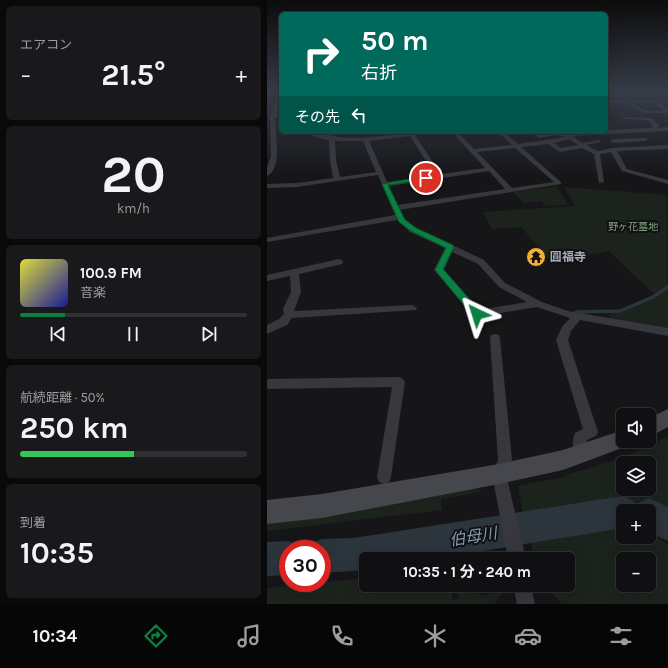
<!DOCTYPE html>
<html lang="ja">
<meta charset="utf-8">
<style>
:root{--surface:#101012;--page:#19191b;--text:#f1f3f6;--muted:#9c9d9f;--line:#303032;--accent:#0b8043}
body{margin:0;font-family:Karla,"Noto Sans JP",sans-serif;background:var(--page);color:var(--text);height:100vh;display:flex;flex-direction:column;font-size:15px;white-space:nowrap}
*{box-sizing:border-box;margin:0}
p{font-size:13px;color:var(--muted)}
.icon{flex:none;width:22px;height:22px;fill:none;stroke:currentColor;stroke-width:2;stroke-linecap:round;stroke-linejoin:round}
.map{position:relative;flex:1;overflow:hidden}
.sheet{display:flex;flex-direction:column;gap:6px;padding:6px;background:#09090a;width:267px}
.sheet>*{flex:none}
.hud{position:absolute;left:12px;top:12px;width:329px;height:122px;border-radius:6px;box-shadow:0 4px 16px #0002,0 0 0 1px var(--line);background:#00695c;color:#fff;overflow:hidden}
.fabs{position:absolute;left:349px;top:408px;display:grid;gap:8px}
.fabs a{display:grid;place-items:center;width:40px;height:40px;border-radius:6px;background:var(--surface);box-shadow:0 4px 16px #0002,0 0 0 1px var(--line);font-size:20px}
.speed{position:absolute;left:12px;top:540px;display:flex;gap:8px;font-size:20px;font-weight:700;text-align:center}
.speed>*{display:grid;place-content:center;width:52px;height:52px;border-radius:50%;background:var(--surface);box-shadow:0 4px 16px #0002,0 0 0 1px var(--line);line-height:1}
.speed .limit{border:6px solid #d22;background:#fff;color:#111}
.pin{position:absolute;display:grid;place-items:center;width:34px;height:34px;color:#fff;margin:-17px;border:2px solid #fff;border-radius:50%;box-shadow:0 1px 4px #0007}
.me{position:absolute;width:44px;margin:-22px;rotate:319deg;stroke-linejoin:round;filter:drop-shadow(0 0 3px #0008)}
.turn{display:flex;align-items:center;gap:14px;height:84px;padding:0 16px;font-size:18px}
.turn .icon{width:52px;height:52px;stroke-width:2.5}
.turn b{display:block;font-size:28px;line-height:34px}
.then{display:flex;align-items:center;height:38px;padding:0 16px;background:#0003;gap:8px;font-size:15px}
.big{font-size:30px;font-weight:700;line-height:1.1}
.sheet .widget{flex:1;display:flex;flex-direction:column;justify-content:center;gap:6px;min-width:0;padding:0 14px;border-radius:6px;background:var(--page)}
.sheet .dial{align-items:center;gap:0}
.dial b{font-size:52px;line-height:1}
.song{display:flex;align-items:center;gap:12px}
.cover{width:48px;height:48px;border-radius:6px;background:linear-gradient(135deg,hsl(60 70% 55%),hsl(240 70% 35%))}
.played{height:4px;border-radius:2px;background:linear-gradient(90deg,var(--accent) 20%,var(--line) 20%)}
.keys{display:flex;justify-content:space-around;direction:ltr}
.heat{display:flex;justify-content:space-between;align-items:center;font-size:22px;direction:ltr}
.charge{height:6px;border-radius:3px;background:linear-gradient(90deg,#34c759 50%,var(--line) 0)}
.trip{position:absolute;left:92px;top:552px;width:216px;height:40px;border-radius:6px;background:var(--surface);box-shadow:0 4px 16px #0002,0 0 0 1px var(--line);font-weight:700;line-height:40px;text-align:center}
.dock{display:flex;height:64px;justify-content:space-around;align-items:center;background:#060607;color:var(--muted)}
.dock .icon{width:28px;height:28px}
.dock .active{color:var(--accent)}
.dock b{font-size:18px;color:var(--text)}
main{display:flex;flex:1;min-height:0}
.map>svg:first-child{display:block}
</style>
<main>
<section class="sheet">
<div class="widget"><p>エアコン</p>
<div class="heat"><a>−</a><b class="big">21.5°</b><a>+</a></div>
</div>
<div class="widget dial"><b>20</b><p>km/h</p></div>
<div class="widget">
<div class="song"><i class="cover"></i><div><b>100.9 FM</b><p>音楽</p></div></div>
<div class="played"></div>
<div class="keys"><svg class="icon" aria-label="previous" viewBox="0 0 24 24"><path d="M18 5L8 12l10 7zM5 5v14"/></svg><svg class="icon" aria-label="pause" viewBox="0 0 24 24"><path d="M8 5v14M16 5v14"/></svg><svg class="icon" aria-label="next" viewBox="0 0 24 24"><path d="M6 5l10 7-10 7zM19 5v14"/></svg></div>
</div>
<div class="widget"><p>航続距離 · 50%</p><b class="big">250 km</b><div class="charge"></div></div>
<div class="widget"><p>到着</p><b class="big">10:35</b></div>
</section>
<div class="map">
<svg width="401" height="604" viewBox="0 0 401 604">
<rect width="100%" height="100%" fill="#161618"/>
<path fill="#1c231d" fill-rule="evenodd" d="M289 186 302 205 279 206 274 201 257 203 246 192Z
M297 187 400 195 401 329 343 318 342 314 369 306 388 295 342 251 286 263 254 227 225 229 216 212 308 206Z
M401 436V519C391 519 381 508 375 502H357L257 519 251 487 255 485 299 477V475C334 465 369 454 401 436ZM356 463H382V489H356Z
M209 487 214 492 174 499 175 510 0 531V524L58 516Z
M353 518 356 519V537H382V533L401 544V604H295L278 585H301V559H268L260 529H291L302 533ZM356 559H382V585H356Z
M99 578V585H184L186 600 191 599 190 585H211L213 596 238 590 227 604H0V588Z"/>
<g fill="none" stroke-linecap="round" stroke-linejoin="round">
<path stroke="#2c353c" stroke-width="3.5" d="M309 312 353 311 386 297 401 287"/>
<path fill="#2c353c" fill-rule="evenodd" d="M356 496 367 501 369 506 371 503 382 498 401 507V541L382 532V511H356V528L166 559H99V570L55 573V549H41L43 544 55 539 87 538Z
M21 541 33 546 34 549H21V575L0 576V542Z"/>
<path fill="#37383d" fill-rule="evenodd" d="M12 97H14V101L9 115H14V117L8 118C8 132 16 169 0 176V168L4 156 3 118 1 117 4 115 7 104Z
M339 100 401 101V103H395L401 110V113H378L359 103 339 102ZM364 103H389L396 111H379Z
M355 117 384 118 392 125 390 128 401 127V131L306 136 315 143 333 140V142L319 145 331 151 345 148 401 145V149L350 151 360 169 401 180V184L355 171 344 152 333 154 337 182 332 183 327 154 315 148 293 152 281 144 254 147 294 182V184L132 210 135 216 149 228 217 260 238 283 275 302 301 311 401 328V336L313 320 304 331 301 340 331 432 329 436 320 440V455L318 460 313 461 308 460C305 452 305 440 308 433L316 429 289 340 295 327 303 318 270 307 210 317 206 316 167 270 178 248 143 232 130 220 0 242V238L128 215 111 175 30 187 0 188V184L30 183 66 178 63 160 62 140 51 138 37 132C53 132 68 138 84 138 111 138 138 132 165 132L148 135 174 174 218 168 185 132H191L207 149 245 145 231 132H237L251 144 299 137 289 135 272 138 262 132H269L273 134 286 132 300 133 339 132V130L385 128 386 125 381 120 357 119ZM143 136 168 175 120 182 102 141ZM302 139 311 145 294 148 287 143ZM68 141H96L109 172 73 177 69 160ZM248 148 287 182 245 188 210 152ZM222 171 238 189 131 205 122 186ZM185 252 211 264 232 287 260 302 212 310 177 270Z
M380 138V140L378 141 346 143 343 141 346 139Z
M72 259 75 260 76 262 75 264 32 274 34 292 27 311 145 305 150 308 149 310 25 318 20 325 0 334V325L12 319 17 314 16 309 24 292 23 276 0 281V275Z
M228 334 232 335 233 338 245 460 239 474 259 559H241L225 474 231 460 223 338 224 335Z
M132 377 136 379 138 382 124 477 122 482 117 484 112 482 110 477 125 387 0 389V379Z
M246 585H264L268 604H250Z"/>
<path fill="#45474d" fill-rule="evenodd" d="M401 409V427L382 437V418Z
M356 430V441H365L363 445 296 470 232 484 55 518 0 524V500L55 494 232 464 296 450Z"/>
</g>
<linearGradient id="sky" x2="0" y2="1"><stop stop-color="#0c0c0d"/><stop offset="0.52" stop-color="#363c48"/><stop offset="1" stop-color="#363c48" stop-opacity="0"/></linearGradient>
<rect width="401" height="176" fill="url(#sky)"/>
<path fill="#0b8043" stroke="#07532c" d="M159 176 162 178 161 179 121 185 138 220 149 228 186 245 187 247 176 269 214 312V317H207L168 270 179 248 144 231 132 222 115 184Z"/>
<defs>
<symbol id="temple-disc" viewBox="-11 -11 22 22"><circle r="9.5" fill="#f2b134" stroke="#111113"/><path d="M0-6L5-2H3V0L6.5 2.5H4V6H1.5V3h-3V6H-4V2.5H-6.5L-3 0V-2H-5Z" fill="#111"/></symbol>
</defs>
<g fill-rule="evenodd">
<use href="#temple-disc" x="258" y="246" width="22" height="22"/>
</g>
<g text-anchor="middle" stroke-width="4" stroke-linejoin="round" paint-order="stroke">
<g font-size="10" fill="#7fa381" stroke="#111113">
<text x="366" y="230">野ヶ花墓地</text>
</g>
<g font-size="12" font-weight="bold" fill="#a8adb8" stroke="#111113" text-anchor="start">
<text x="283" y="261">圓福寺</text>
</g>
<g font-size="16" font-style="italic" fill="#7f9bb3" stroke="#111113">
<text transform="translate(206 536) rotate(-9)" y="6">伯母川</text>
</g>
</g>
</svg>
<div class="fabs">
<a><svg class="icon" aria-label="sound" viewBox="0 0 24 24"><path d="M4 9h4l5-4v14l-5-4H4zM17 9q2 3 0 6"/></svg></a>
<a><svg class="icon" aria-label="layers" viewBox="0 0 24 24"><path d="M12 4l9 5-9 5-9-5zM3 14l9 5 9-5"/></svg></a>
<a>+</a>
<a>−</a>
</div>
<div class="speed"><div class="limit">30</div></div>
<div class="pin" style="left:159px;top:178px;background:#d93025"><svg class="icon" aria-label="arrive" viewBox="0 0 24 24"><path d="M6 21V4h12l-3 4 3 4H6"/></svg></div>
<svg class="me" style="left:210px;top:314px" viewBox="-20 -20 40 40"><path d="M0-17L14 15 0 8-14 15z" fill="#0b8043" stroke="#fff" stroke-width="4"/></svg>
<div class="trip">10:35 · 1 分 · 240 m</div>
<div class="hud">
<div class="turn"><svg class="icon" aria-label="right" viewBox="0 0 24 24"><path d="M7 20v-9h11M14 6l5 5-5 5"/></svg><div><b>50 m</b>右折</div></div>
<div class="then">その先<svg class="icon" aria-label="left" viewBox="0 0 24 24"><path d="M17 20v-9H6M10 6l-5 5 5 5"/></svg></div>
</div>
</div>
</main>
<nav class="dock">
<b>10:34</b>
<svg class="icon active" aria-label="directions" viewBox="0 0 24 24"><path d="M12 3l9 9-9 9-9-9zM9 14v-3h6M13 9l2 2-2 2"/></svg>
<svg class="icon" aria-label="music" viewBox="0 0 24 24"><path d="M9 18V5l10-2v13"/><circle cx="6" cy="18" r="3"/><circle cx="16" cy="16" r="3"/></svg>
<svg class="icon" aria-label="phone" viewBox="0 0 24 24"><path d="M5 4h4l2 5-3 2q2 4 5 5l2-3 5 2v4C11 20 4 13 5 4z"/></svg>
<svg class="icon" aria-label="climate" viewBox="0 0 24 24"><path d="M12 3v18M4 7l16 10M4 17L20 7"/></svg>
<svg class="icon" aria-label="car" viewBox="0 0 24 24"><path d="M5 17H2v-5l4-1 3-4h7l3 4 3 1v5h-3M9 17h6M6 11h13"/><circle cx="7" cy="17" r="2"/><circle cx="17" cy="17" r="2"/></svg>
<svg class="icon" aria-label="filters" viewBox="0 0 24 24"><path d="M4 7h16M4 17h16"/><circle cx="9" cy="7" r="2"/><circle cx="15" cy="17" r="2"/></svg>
</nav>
